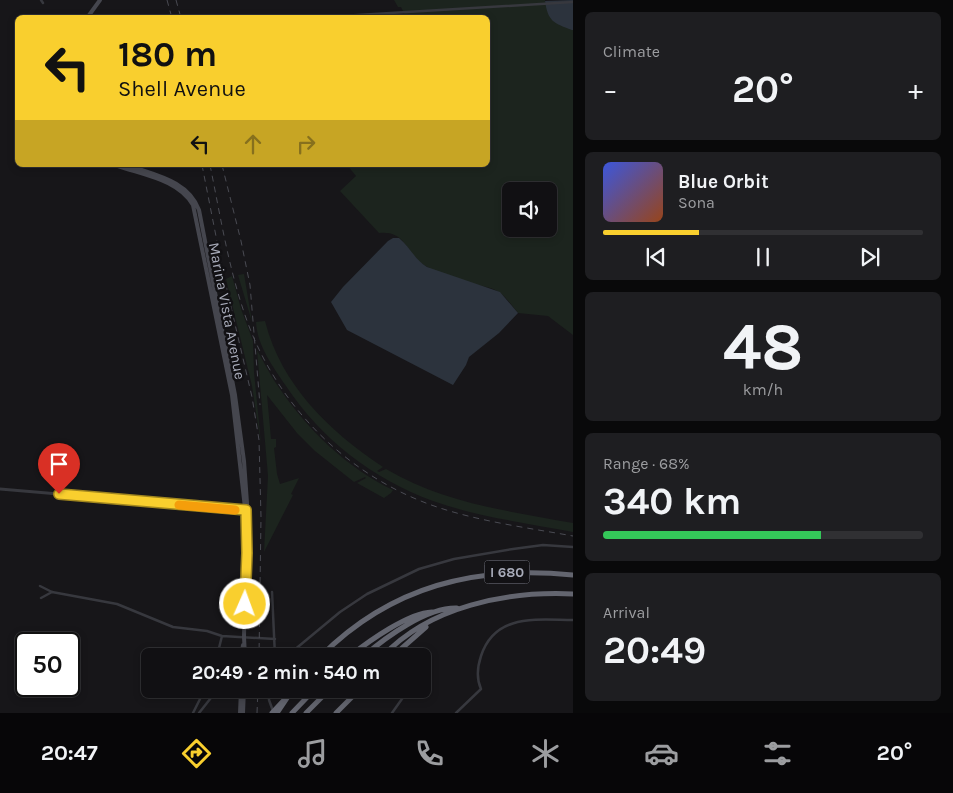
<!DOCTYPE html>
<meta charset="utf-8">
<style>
:root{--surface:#111013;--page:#1e1e21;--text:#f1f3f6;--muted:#9c9da0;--line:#303033;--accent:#f9cf2e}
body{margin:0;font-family:Karla,sans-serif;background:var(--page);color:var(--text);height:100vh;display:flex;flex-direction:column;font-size:19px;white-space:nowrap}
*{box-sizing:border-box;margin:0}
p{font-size:16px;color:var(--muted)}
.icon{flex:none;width:28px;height:28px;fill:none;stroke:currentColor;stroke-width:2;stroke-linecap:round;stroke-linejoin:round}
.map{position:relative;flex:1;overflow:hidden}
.details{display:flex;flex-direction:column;gap:12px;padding:12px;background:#09090a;width:380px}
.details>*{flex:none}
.hud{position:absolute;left:15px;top:15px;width:475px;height:152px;border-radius:8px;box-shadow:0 2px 8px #0003,0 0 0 1px var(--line);background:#f9cf2e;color:#111;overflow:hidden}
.controls{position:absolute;left:502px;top:182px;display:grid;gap:10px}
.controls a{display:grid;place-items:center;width:55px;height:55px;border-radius:8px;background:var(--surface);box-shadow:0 2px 8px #0003,0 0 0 1px var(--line);font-size:25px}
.speed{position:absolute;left:15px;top:632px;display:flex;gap:10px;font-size:25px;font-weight:700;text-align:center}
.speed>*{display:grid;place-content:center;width:65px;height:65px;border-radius:50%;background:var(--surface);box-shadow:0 2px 8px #0003,0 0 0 1px var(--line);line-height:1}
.speed .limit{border:2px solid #111;border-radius:8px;background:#fff;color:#111}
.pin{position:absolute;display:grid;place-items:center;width:42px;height:42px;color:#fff;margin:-51px -21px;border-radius:50% 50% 50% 0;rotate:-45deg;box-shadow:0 0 5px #0007}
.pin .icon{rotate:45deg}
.me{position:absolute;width:55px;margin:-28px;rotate:2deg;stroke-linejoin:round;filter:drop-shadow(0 0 4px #0008)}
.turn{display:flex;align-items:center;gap:18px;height:105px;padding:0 20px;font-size:22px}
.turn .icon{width:65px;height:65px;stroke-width:2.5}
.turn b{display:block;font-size:35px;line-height:42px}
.lanes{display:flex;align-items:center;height:48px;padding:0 20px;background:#0003;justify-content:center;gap:25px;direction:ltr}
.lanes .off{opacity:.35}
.big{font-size:38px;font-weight:700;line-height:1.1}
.details .widget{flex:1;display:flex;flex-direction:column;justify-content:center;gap:8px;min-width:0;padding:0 18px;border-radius:8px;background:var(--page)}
.details .dial{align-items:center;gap:0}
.dial b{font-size:65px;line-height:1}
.song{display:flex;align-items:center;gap:15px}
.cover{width:60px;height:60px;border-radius:8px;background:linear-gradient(135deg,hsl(230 70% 55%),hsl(20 70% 35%))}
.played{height:5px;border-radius:2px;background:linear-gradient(90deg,var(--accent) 30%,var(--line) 30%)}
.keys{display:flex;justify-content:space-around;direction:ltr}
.heat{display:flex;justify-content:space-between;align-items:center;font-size:28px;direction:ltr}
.charge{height:8px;border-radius:4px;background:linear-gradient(90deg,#34c759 68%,var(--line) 0)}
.trip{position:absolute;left:141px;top:648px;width:290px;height:50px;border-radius:8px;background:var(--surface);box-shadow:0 2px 8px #0003,0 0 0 1px var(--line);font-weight:700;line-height:50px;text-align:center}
.tabs{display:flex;height:80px;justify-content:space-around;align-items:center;background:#070608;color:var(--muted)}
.tabs .icon{width:35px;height:35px}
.tabs .active{color:var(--accent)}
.tabs b{font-size:22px;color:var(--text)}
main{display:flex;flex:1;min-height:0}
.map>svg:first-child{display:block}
</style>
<main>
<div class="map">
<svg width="573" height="713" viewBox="0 0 573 713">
<rect width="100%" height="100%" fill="#171619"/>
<path fill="#1c241e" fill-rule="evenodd" d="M394 0H545V3L573 30V335L548 316 518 313C513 307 507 298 500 293 493 287 480 286 471 283 456 279 437 273 424 265 405 254 407 230 379 233L340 191 356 176 347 165H488V18L406 17 401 7H398ZM511 191H549V229H511Z
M244 274 252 322 238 275Z
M232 276 241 309 253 341 254 372 261 444 252 386 226 279Z
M265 321C281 385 330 432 383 467L377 471 379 472 386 469C443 503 508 511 573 523V532C526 523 478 517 433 501 373 479 321 439 286 386 273 367 257 345 256 322Z
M257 350C264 362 271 377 280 389 308 430 347 468 393 490L391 493 384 498 357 483 366 478 365 477 354 482 315 451 297 433 267 395 271 439H276V447L274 448 277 474 280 484 299 478 291 494 293 495 264 552 268 476Z"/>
<path fill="#2c333d" d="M573 0V30H572C553 23 548 21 545 1Z
M393 238H399C410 247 415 260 427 267L500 292 518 313 499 333 469 357 466 365 453 385 347 330 331 302 343 287 388 241Z"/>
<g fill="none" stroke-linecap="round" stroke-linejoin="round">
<path stroke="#37383e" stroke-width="2.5" d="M41 0 43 3
M91 17 93 18
M308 18 573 2
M40 586 52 592 117 604 173 627 207 631 222 636 275 639
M272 592 275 656
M41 598 52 592
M276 653 293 651 340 612 367 594 419 569 454 559 513 549 543 545 573 547
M217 656 222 636
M269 689V700L273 711
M193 713 205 689
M199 713 218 689
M392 713 409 689
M456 713 481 689C476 678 477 668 481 656 495 613 537 620 573 620"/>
<path stroke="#37383e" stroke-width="3" d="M0 489 246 510"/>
<path stroke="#45464e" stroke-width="4" d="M87 18 100 0
M115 165C142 175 178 179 193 205L232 395 245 508
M127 165C154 175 188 180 199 210L235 395 244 461 247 503 244 637 245 656
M241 656 243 645
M240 713 241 689
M243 713 244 689"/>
<path stroke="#63656f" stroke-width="5" d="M321 656C391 586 476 565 573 575
M350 656C369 641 408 613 432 612
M364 656C386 637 427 607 457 608
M383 656C430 606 507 591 573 594
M393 656 426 627
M277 713 293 689
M292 713 315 689
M306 713 330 689
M336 713 360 689"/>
<path stroke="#4a4b53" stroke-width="1" stroke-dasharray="6 5" stroke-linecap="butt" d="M167 0 172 18
M176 0 181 18
M202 165 224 277 252 397 259 440 261 517 259 656
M210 165C220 214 228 265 244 312 274 404 348 478 440 508 483 522 529 528 573 536
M222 165 241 241 250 285 260 405
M257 713 258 689"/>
<path stroke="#63656f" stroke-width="5" d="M272 713 285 699"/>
</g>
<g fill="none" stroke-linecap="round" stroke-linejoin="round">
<defs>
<path id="route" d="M59 494 246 510 247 553 245 604"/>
</defs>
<use href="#route" stroke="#a2871e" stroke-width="12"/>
<use href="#route" stroke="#f9cf2e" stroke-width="9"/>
<path stroke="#f59e0b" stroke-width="9" d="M179 505 235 510"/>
</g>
<g text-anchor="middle" stroke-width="5" stroke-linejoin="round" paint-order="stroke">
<rect fill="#121114" stroke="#7b7d88" stroke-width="1" x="484.5" y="560.5" width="45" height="23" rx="4"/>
<g font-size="14" font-weight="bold" fill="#a8abb9">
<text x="507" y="577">I 680</text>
</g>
<g font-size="15" fill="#a8abb9" stroke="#121114">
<text transform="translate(227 311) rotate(79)" y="5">Marina Vista Avenue</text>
</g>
</g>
</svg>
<div class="controls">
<a><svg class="icon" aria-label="sound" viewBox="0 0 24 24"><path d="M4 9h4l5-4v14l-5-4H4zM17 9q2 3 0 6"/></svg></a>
</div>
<div class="speed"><div class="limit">50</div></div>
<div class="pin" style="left:59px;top:494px;background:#d93025"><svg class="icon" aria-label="arrive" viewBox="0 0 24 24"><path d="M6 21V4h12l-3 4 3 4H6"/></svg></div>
<svg class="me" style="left:245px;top:604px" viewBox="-20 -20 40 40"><circle r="17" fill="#f9cf2e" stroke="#fff" stroke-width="3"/><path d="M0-11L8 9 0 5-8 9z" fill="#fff"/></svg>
<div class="trip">20:49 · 2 min · 540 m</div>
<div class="hud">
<div class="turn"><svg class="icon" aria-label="left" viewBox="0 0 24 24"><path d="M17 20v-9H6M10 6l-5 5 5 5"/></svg><div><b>180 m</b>Shell Avenue</div></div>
<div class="lanes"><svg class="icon" aria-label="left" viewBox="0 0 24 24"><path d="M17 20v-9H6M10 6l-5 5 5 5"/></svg><svg class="icon off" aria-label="ahead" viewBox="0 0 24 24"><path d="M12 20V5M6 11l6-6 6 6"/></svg><svg class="icon off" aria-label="right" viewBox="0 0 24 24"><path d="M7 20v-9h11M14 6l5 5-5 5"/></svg></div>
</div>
</div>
<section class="details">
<div class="widget"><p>Climate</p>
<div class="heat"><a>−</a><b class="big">20°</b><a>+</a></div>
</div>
<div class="widget">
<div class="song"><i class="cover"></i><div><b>Blue Orbit</b><p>Sona</p></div></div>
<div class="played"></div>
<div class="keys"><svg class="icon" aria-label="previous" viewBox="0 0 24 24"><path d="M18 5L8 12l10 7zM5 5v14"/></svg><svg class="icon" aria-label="pause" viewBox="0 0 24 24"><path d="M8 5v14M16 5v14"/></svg><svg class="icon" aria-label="next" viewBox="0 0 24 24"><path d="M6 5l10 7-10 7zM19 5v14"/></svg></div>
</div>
<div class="widget dial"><b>48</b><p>km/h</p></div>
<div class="widget"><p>Range · 68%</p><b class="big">340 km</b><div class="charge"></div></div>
<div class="widget"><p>Arrival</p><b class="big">20:49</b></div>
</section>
</main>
<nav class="tabs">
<b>20:47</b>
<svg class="icon active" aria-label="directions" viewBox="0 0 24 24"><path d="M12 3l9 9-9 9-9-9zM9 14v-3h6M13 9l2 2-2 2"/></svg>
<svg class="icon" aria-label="music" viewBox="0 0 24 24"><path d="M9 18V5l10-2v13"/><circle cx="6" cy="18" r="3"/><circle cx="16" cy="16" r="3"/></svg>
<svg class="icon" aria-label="phone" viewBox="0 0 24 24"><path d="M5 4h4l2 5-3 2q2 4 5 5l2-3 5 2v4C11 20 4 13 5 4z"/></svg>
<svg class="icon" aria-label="climate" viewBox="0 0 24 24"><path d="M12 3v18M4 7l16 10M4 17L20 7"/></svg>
<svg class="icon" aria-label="car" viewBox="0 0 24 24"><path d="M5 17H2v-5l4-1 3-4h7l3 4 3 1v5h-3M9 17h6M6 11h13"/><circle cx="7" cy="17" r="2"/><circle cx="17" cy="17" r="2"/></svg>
<svg class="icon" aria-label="filters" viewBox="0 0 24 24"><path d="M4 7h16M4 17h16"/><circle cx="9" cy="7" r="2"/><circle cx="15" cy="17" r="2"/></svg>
<b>20°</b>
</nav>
